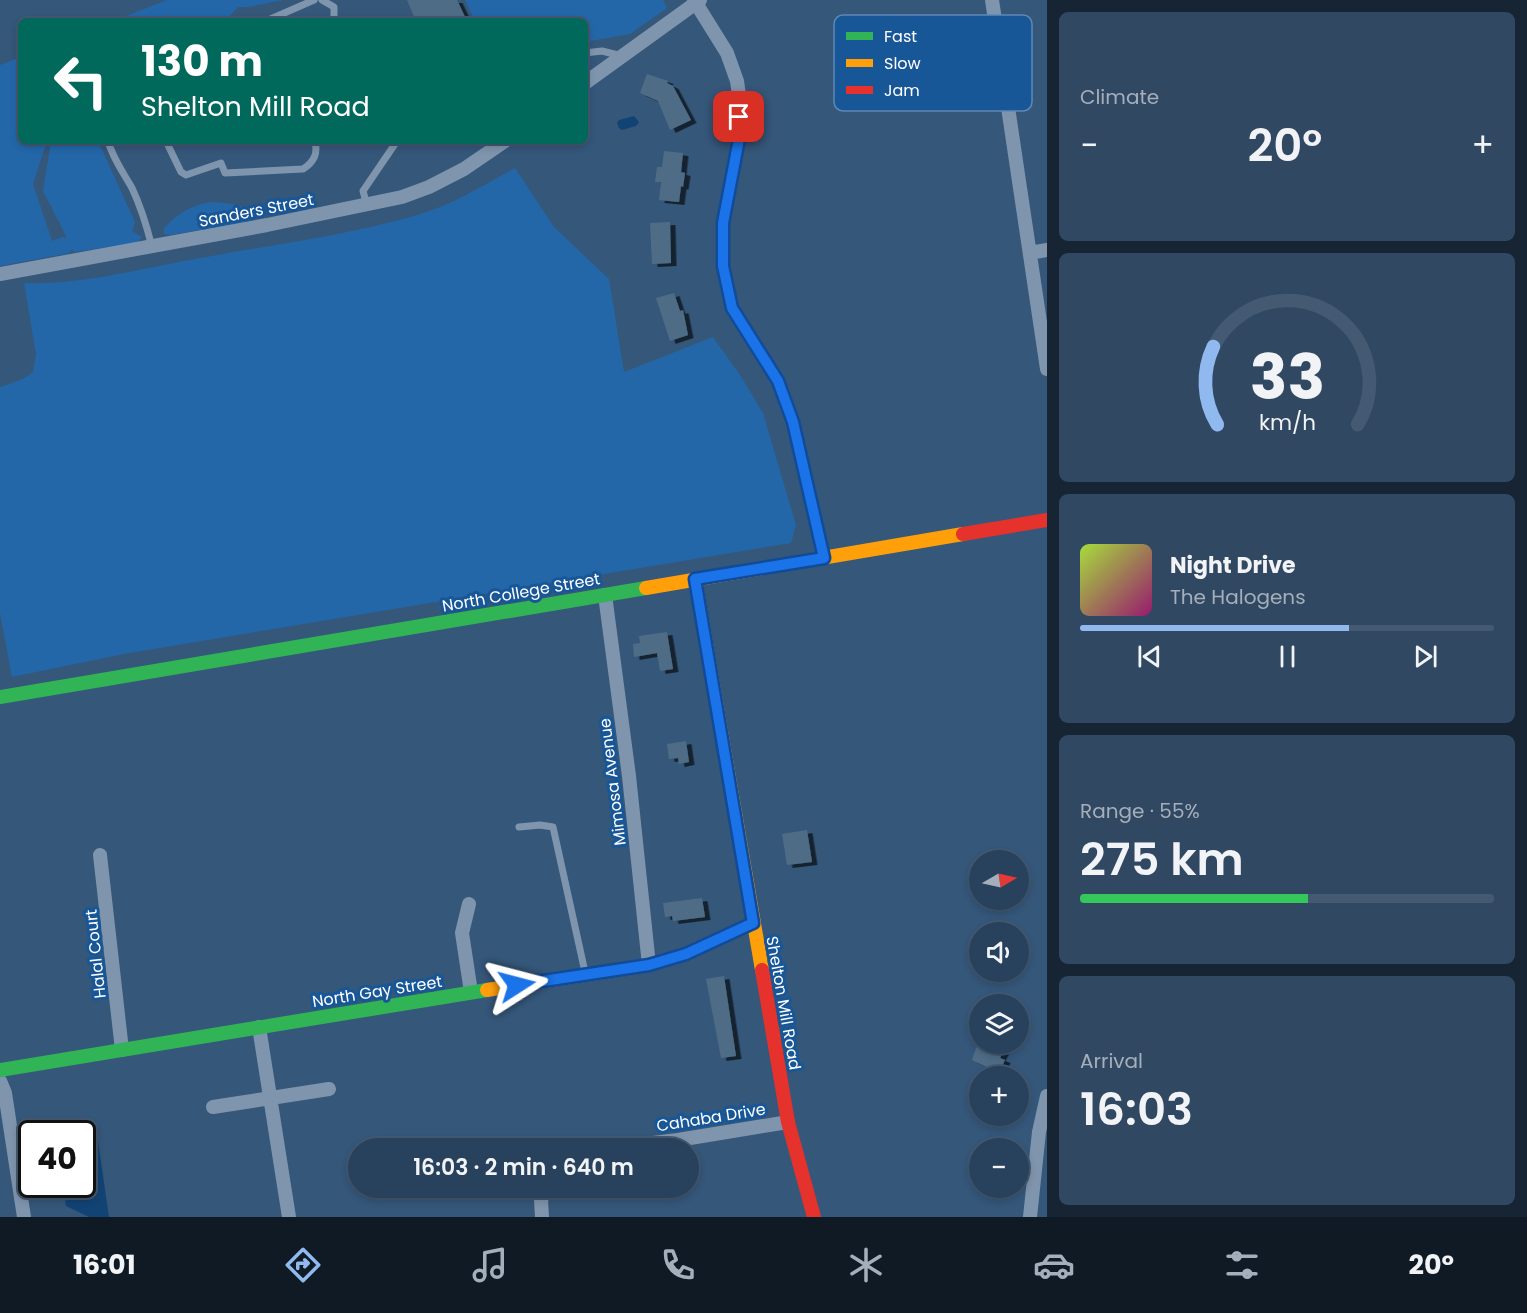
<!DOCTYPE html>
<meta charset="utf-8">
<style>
:root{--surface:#28415c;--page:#304862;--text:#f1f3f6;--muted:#a5afbb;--line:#445a72;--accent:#90b9f0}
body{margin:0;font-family:Poppins,sans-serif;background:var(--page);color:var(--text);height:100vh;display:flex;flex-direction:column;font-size:22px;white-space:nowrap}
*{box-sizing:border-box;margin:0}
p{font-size:20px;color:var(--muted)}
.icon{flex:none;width:33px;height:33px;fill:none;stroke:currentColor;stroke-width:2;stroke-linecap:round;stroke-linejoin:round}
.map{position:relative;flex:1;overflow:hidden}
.side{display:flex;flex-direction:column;gap:12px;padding:12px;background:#162433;width:480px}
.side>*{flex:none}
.hud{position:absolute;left:18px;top:18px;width:570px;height:126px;border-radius:9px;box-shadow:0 3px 9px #0003,0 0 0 2px var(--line);background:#00695c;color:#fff;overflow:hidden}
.needle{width:39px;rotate:81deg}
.controls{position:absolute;left:969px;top:850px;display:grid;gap:12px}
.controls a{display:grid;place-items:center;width:60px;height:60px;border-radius:50%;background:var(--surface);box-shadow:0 3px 9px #0003,0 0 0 2px var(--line);font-size:30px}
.speed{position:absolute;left:18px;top:1120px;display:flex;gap:12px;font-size:30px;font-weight:700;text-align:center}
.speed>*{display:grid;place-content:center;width:78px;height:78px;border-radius:50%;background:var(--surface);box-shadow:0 3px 9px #0003,0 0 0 2px var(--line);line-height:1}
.speed .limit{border:3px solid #111;border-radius:9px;background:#fff;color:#111}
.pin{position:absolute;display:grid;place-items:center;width:51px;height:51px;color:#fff;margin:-26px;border-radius:12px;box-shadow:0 3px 9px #0006}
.me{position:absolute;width:66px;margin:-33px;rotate:81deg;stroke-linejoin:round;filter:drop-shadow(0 0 4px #0008)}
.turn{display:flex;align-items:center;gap:21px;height:126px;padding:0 24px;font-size:27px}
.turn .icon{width:78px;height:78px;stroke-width:2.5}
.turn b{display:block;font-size:42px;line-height:51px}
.big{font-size:45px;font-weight:600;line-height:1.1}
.side .card{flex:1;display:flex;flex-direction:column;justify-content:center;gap:9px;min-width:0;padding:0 21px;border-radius:9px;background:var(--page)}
.side .dial{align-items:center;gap:0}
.dial svg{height:156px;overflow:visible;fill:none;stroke:var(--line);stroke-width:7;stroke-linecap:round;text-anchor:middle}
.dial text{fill:var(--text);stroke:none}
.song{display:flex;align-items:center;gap:18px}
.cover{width:72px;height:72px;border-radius:9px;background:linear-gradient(135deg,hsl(80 70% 55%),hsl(320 70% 35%))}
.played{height:6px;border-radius:3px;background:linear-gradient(90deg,var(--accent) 65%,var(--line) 65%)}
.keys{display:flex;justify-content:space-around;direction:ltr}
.heat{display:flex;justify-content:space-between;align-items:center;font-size:33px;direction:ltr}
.charge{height:9px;border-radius:4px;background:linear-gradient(90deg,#34c759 55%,var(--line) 0)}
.trip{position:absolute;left:348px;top:1138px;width:351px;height:60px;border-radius:30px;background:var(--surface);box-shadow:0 3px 9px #0003,0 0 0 2px var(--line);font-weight:600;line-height:60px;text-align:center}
.tab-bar{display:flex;height:96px;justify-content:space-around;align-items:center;background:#101a25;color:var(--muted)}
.tab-bar .icon{width:42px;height:42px}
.tab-bar .current{color:var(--accent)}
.tab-bar b{font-size:27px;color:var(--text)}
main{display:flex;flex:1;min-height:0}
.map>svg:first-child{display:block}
</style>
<main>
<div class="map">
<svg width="1047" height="1217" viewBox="0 0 1047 1217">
<defs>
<filter id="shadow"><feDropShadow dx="5.5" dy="3" stdDeviation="0" flood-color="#0009"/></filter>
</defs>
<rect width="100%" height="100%" fill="#35577a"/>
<path fill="#2367a9" d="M167 0H283L248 7H238L225 21H113Z
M465 0H663L667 8 630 34 585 42V21H475Z
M21 57V141H47L33 184 52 241 62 237 67 238 43 191 51 141H98L135 222 132 231 142 237 137 243 74 252 72 249 70 253 0 266V65Z
M515 168 554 227 609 279 624 372 713 337 740 375 763 413 796 525 791 543 124 654 12 677 0 613V387L23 379 33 372 36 354 24 283C81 285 139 269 195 259 269 245 345 236 417 215 452 205 484 185 515 168Z
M212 202C225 203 245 204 255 214V219L242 223 170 235 164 234V228C177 214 193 204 212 202Z"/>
<path fill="#124375" d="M634 116 639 122 636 126 622 130 619 128 617 123 619 120Z
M90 1134H97L109 1217H89L66 1206 63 1185H82L83 1143 91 1141Z"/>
<path fill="#4f6c87" filter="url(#shadow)" d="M407 0H457L467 21H416Z
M647 74 668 81 667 83 673 86 691 120 670 130 658 101 640 93Z
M664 151 683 153 681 172 685 173 683 187 681 186 679 202 659 200 661 182H655L657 167H662Z
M670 222 671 263 652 264 650 223Z
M674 293 680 311 683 310 688 335 670 341 656 298Z
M667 632 673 669 660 671 657 653 634 657 633 644 640 643 639 636Z
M686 741 689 762 679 764 678 758 669 759 667 744Z
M807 830 812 862 787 865 782 834Z
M702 898 705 917 673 921 672 916 665 917 663 903Z
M724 976 736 1056 721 1058 706 979Z
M981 1044H1007L1000 1058 1005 1060 999 1073 972 1060 976 1048Z"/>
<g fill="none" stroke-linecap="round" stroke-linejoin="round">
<path stroke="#7f95ad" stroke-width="7" d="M322 0 334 7V21
M266 21 314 0
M585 53 602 51 622 56
M108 141C113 159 123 172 132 188 141 207 147 227 152 247
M166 141 181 172 186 175 221 163 225 173 303 169C314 162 318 154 315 141
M367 205 363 191 397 141
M519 827 540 825 553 827 585 972"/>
<path stroke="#7f95ad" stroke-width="14" d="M694 0 727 53 737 81 739 95V139L723 223V266L732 308 778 381 793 422 824 558
M992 0 1047 369
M585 83 700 0
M1030 253 1047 250
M0 274 267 225 402 197 429 187 464 169 505 141
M605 595 629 776 649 965
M100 855 122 1050
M469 904 462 933 471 992
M259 1027 289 1217
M0 1081 5 1093 24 1217
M213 1107 329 1089
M603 1149 678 1140 788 1122
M542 1217 541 1200 546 1188
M1030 1217 1039 1132 1047 1096"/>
<path stroke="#30b455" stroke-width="14" d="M0 697 646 588
M0 1070 487 990"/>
<path stroke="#ff9f0a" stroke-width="14" d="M695 579 762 970
M646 588 963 534
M487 990 649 965 686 954 753 923"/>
<path stroke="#e5322d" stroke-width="14" d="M963 534 1047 520
M762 970 788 1122 814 1217"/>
</g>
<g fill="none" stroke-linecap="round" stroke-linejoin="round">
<defs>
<path id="route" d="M517 985 649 965 686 954 753 923 695 579 824 558 793 422 778 381 732 308 723 266V223L739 139V117"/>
</defs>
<use href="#route" stroke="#114b97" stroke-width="15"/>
<use href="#route" stroke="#1a73e8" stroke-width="10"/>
</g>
<g text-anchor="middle" stroke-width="6" stroke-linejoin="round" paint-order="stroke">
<g font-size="16" fill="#fff" stroke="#185797">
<text transform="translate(256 210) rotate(-11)" y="6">Sanders Street</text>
<text transform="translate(521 592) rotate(-10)" y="6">North College Street</text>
<text transform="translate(612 782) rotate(-97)" y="6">Mimosa Avenue</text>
<text transform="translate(95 954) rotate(-96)" y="6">Halal Court</text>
<text transform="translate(377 991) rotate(-9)" y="6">North Gay Street</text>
<text transform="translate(784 1003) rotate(80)" y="6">Shelton Mill Road</text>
<text transform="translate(711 1117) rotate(-9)" y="6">Cahaba Drive</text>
</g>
</g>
<rect x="834" y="15" width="198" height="96" rx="9" fill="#185797" stroke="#5d89b6" stroke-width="1.5"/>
<rect x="846" y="32" width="27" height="8" fill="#30b455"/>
<rect x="846" y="59" width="27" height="8" fill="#ff9f0a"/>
<rect x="846" y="86" width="27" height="8" fill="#e5322d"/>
<g font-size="16" fill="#fff">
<text x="884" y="42">Fast</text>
<text x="884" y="69">Slow</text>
<text x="884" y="96">Jam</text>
</g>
</svg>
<div class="controls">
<a><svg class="needle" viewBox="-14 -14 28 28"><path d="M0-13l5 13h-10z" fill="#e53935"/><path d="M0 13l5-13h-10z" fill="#a5afbb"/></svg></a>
<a><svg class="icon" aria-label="sound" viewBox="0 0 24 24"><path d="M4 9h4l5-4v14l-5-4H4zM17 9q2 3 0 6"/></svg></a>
<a><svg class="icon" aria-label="layers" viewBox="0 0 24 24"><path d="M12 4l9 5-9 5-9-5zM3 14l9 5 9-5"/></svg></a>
<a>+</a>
<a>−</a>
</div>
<div class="speed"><div class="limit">40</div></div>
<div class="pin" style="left:739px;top:117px;background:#d93025"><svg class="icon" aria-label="arrive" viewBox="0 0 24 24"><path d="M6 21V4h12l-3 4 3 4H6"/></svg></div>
<svg class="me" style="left:517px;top:985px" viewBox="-20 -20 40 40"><path d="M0-17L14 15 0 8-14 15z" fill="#1a73e8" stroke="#fff" stroke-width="4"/></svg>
<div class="trip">16:03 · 2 min · 640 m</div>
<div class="hud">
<div class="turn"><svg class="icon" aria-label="left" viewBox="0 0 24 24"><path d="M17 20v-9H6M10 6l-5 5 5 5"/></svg><div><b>130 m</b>Shelton Mill Road</div></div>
</div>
</div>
<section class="side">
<div class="card"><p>Climate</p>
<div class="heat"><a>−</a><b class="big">20°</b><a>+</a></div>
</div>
<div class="card dial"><svg viewBox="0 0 100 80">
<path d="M14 69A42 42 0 1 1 86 69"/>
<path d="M14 69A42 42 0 0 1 12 29" stroke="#90b9f0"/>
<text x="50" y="56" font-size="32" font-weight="700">33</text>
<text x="50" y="72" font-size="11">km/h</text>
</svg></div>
<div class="card">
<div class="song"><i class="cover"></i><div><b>Night Drive</b><p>The Halogens</p></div></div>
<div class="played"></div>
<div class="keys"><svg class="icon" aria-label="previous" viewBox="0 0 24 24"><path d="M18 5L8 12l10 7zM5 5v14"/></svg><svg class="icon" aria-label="pause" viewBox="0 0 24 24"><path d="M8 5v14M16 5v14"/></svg><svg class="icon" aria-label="next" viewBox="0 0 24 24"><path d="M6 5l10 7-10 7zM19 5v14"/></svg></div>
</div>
<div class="card"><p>Range · 55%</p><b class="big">275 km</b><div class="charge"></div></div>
<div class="card"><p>Arrival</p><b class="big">16:03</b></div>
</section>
</main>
<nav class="tab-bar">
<b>16:01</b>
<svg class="icon current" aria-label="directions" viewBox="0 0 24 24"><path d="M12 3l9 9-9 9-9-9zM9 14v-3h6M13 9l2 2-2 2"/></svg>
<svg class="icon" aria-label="music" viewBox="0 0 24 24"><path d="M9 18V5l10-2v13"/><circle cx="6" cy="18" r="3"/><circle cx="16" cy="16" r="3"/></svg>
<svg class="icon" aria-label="phone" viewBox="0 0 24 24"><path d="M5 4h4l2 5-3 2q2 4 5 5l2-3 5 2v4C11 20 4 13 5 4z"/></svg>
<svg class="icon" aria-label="climate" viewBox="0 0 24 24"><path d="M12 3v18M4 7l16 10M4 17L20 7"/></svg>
<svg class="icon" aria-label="car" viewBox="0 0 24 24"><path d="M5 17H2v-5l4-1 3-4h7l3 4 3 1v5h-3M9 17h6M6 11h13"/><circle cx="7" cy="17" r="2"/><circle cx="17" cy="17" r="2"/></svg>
<svg class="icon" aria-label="filters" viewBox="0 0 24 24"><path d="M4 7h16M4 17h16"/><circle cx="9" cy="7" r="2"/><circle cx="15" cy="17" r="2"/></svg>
<b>20°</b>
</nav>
